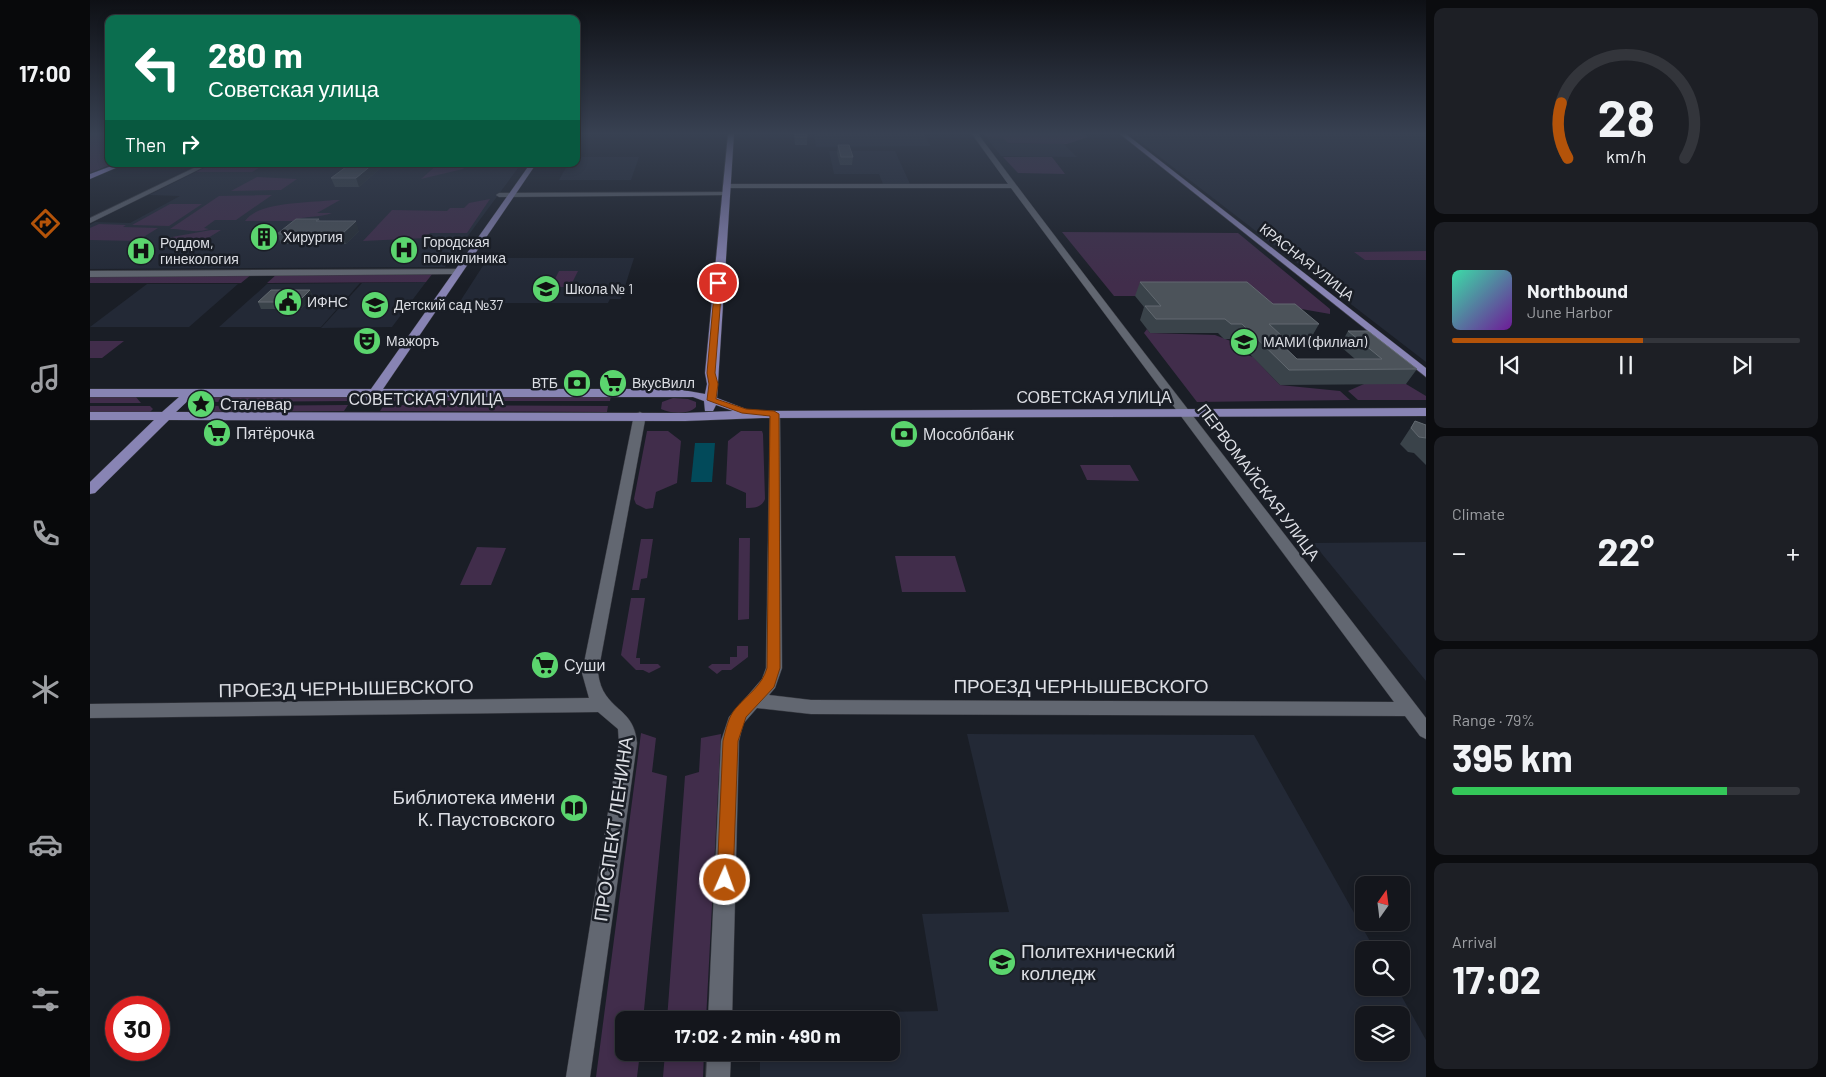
<!DOCTYPE html>
<meta charset="utf-8">
<style>
:root{--surface:#14161c;--page:#1d1f25;--text:#f1f3f6;--muted:#9d9fa3;--line:#33353b;--accent:#b45309}
body{margin:0;font-family:Barlow,sans-serif;background:var(--page);color:var(--text);height:100vh;display:flex;flex-direction:column;font-size:19px;white-space:nowrap}
*{box-sizing:border-box;margin:0}
p{font-size:16px;color:var(--muted)}
.icon{flex:none;width:28px;height:28px;fill:none;stroke:currentColor;stroke-width:2;stroke-linecap:round;stroke-linejoin:round}
.map{position:relative;flex:1;overflow:hidden}
.details{display:flex;flex-direction:column;gap:8px;padding:8px;background:#0b0c0f;width:400px}
.details>*{flex:none}
.banner{position:absolute;left:15px;top:15px;width:475px;height:152px;border-radius:10px;box-shadow:0 2px 8px #0003,0 0 0 1px var(--line);background:#0b6e4f;color:#fff;overflow:hidden}
.needle{width:32px;rotate:14deg}
.fabs{position:absolute;left:1265px;top:876px;display:grid;gap:10px}
.fabs a{display:grid;place-items:center;width:55px;height:55px;border-radius:10px;background:var(--surface);box-shadow:0 2px 8px #0003,0 0 0 1px var(--line);font-size:25px}
.speed{position:absolute;left:15px;top:996px;display:flex;gap:10px;font-size:25px;font-weight:700;text-align:center}
.speed>*{display:grid;place-content:center;width:65px;height:65px;border-radius:50%;background:var(--surface);box-shadow:0 2px 8px #0003,0 0 0 1px var(--line);line-height:1}
.speed .limit{border:8px solid #d22;background:#fff;color:#111}
.pin{position:absolute;display:grid;place-items:center;width:42px;height:42px;color:#fff;margin:-21px;border:2px solid #fff;border-radius:50%;box-shadow:0 1px 5px #0007}
.me{position:absolute;width:55px;margin:-28px;rotate:2deg;stroke-linejoin:round;filter:drop-shadow(0 0 4px #0008)}
.turn{display:flex;align-items:center;gap:18px;height:105px;padding:0 20px;font-size:22px}
.turn .icon{width:65px;height:65px;stroke-width:2.5}
.turn b{display:block;font-size:35px;line-height:42px}
.then{display:flex;align-items:center;height:48px;padding:0 20px;background:#0003;gap:10px;font-size:19px}
.big{font-size:38px;font-weight:700;line-height:1.1}
.details .card{flex:1;display:flex;flex-direction:column;justify-content:center;gap:8px;min-width:0;padding:0 18px;border-radius:10px;background:var(--page)}
.details .dial{align-items:center;gap:0}
.dial svg{height:130px;overflow:visible;fill:none;stroke:var(--line);stroke-width:7;stroke-linecap:round;text-anchor:middle}
.dial text{fill:var(--text);stroke:none}
.song{display:flex;align-items:center;gap:15px}
.cover{width:60px;height:60px;border-radius:8px;background:linear-gradient(135deg,hsl(160 70% 55%),hsl(280 70% 35%))}
.played{height:5px;border-radius:2px;background:linear-gradient(90deg,var(--accent) 55%,var(--line) 55%)}
.keys{display:flex;justify-content:space-around;direction:ltr}
.heat{display:flex;justify-content:space-between;align-items:center;font-size:28px;direction:ltr}
.charge{height:8px;border-radius:4px;background:linear-gradient(90deg,#34c759 79%,var(--line) 0)}
.trip{position:absolute;left:525px;top:1011px;width:285px;height:50px;border-radius:10px;background:var(--surface);box-shadow:0 2px 8px #0003,0 0 0 1px var(--line);font-weight:700;line-height:50px;text-align:center}
main{display:flex;flex:1;min-height:0}
.dock{display:flex;flex-direction:column;width:90px;justify-content:space-around;align-items:center;background:#08090b;color:var(--muted)}
.dock .icon{width:35px;height:35px}
.dock .on{color:var(--accent)}
.dock b{font-size:22px;color:var(--text)}
.map>svg:first-child{display:block}
</style>
<main>
<nav class="dock">
<b>17:00</b>
<svg class="icon on" aria-label="directions" viewBox="0 0 24 24"><path d="M12 3l9 9-9 9-9-9zM9 14v-3h6M13 9l2 2-2 2"/></svg>
<svg class="icon" aria-label="music" viewBox="0 0 24 24"><path d="M9 18V5l10-2v13"/><circle cx="6" cy="18" r="3"/><circle cx="16" cy="16" r="3"/></svg>
<svg class="icon" aria-label="phone" viewBox="0 0 24 24"><path d="M5 4h4l2 5-3 2q2 4 5 5l2-3 5 2v4C11 20 4 13 5 4z"/></svg>
<svg class="icon" aria-label="climate" viewBox="0 0 24 24"><path d="M12 3v18M4 7l16 10M4 17L20 7"/></svg>
<svg class="icon" aria-label="car" viewBox="0 0 24 24"><path d="M5 17H2v-5l4-1 3-4h7l3 4 3 1v5h-3M9 17h6M6 11h13"/><circle cx="7" cy="17" r="2"/><circle cx="17" cy="17" r="2"/></svg>
<svg class="icon" aria-label="filters" viewBox="0 0 24 24"><path d="M4 7h16M4 17h16"/><circle cx="9" cy="7" r="2"/><circle cx="15" cy="17" r="2"/></svg>
</nav>
<div class="map">
<svg width="1336" height="1077" viewBox="0 0 1336 1077">
<rect width="100%" height="100%" fill="#1a1e26"/>
<path fill="#232936" fill-rule="evenodd" d="M724 134H833L841 146 726 147Z
M1040 134H1336V362Z
M896 137 913 138 918 143 974 144 987 157 911 156Z
M739 151H805L820 184H793L789 174H744Z
M486 157H549L541 180H469L478 164H486Z
M122 164H431L355 267 0 269V225L5 222 40 223 90 196 59 195Z
M398 258H544L531 299H520L518 303H369Z
M336 282 302 327 231 328 272 283Z
M270 283 231 327H129L177 284Z
M57 284H148L99 327H0Z
M1336 542V681L1223 543Z
M877 734 1164 735 1285 950H1274V988H1307L1336 1040V1077H670V1053L801 1052V1020H670V1014L848 1011 832 914 919 912ZM1274 1015H1311V1052H1274Z"/>
<path fill="#412d4b" d="M0 134H19V164H22L0 173Z
M893 134H994L998 137 977 144 918 143 913 138 896 137Z
M913 157H962L975 174 928 173Z
M122 164H176L162 172H106Z
M348 164H378L373 169 331 179Z
M167 177 207 179 191 190 141 191Z
M182 195 146 220H125L114 228 119 229C104 234 96 229 80 229L129 196Z
M400 199 377 233H340L336 238 273 241 302 210 357 211 360 208H374L379 203Z
M243 200H250L227 213H242C230 218 214 215 203 221H155C168 201 222 203 243 200Z
M80 204H112L79 226 42 225Z
M9 224 36 225 33 227 68 228 47 241 0 240V228Z
M121 230H131L113 241H76L82 237Z
M972 232 1148 233 1240 309V314L1183 304 1135 285 1045 296H1024Z
M1336 251V260H1275L1264 252Z
M469 271H488L480 287H461Z
M343 273 336 282 177 283 187 274Z
M162 274 151 283H0V275Z
M1057 329 1060 333 1125 335 1151 345 1141 349 1163 357 1190 385 1250 391 1260 400 1107 402 1054 333Z
M0 341H34L12 358H0Z
M1274 384H1316L1336 396V400H1268L1258 391Z
M118 396H265L261 401 112 402Z
M300 396H521L520 401H297Z
M0 397H46L51 403H0Z
M583 398 598 399 606 402V407C598 415 581 414 571 409L572 402Z
M258 405 254 411 102 412 108 406Z
M294 405 518 406 517 412 290 411Z
M0 406H60L63 409 60 412H0Z
M557 431H578L591 441 587 483 566 492 563 508 556 509 546 504 544 499Z
M651 431H672L673 434 675 499C672 507 665 508 656 508V493L636 484 638 441Z
M990 465H1040L1049 481 997 480Z
M649 538H660L659 619 648 620Z
M551 539H563L557 578 551 579 549 590H542Z
M387 547 416 548 401 585H370Z
M805 556H865L876 592H812Z
M541 598H555L546 658H550V664H568L571 667 559 673 553 670H546L531 655Z
M647 646H658V657L641 670H632L627 674 618 667 622 664H640V657H647Z
M551 733 566 738 562 772 577 776 553 1020H534V1052L550 1053 547 1077H506Z
M631 734 616 1020H577L595 776 609 772 611 738Z
M575 1053H614L613 1077H573Z"/>
<path fill="#024a5a" d="M605 443H625L622 482H601Z"/>
<g fill="none" stroke-linecap="round" stroke-linejoin="round">
<defs>
<path id="minor" d="M882 134H888C1033 328 1187 523 1336 718V739L1330 736 1315 716 721 714 667 708 653 724 649 741 642 1020H618L631 741 639 717 672 679 676 668 680 412 684 411 690 414 692 668 685 688 679 695 721 700 1304 702 921 188H636L633 186 636 184H918Z
M112 164H120L0 223V218Z
M636 192 638 195 409 197 406 195 409 193Z
M371 269 372 271 368 274 0 277V271Z
M550 412 556 415 508 673C513 712 544 705 547 743L500 1077H476L529 743 528 729 508 712 0 718V704L499 698 492 673 544 415Z
M617 1052H641L640 1077H616Z"/>
<path id="major" d="M638 134H644L627 398 661 411 1336 408V416L672 418 595 421 79 420 5 493 0 494V482L64 420H0V412H72L89 397H0V389H281L440 164H446L293 389H587L615 394 617 384 615 373ZM102 397H276L277 401 281 402 288 397H603L614 401 615 411H623L626 405 643 411 595 413 86 412Z
M1030 134H1036L1336 368V377Z"/>
<path id="highway" d="M27 164H35L0 179V174Z"/>
</defs>
<use href="#minor" stroke="#393b42" stroke-width="1"/>
<use href="#major" stroke="#393b42" stroke-width="1"/>
<use href="#highway" stroke="#393b42" stroke-width="1"/>
<use href="#minor" fill="#626771" fill-rule="evenodd"/>
<use href="#major" fill="#8884b4" fill-rule="evenodd"/>
<use href="#highway" fill="#a197e1" fill-rule="evenodd"/>
</g>
<path fill="#3a434a" d="M704 134H717V145H705Z
M748 145 763 157 762 165H750L747 153Z
M293 166 269 187H245L241 178Z
M229 219 230 221 269 231 256 244H191L187 234Z
M1050 282 1183 304 1229 324 1221 338H1194L1191 344 1207 359H1265L1250 346 1258 331 1327 369 1316 384 1190 385 1145 339H1134L1128 333H1060L1050 320 1054 307 1045 296Z
M220 290 223 297 211 309H171L168 302Z
M1325 421 1336 425V465L1324 453 1318 452 1310 444Z"/>
<path fill="#262d34" d="M283 164H292L293 166 269 187 266 178Z
M266 221 269 231 256 244 252 234Z
M220 290 223 297 211 309 208 302Z"/>
<path fill="#4c535a" stroke="#626970" d="M705 134H717V137H705Z
M748 145H759L763 157H751Z
M260 164H283L266 178H241Z
M206 219H229L226 221H266L252 234H187Z
M1050 282H1157L1183 304H1205L1229 324H1179L1194 338H1185L1207 359H1292L1258 331H1278L1327 369 1199 370 1152 324H1141L1135 319H1066L1055 306H1071Z
M181 290H220L208 302H168Z
M1325 421 1336 425V438L1329 437 1321 428Z"/>
<linearGradient id="sky" x2="0" y2="1"><stop stop-color="#0e1015"/><stop offset="0.47" stop-color="#384152"/><stop offset="1" stop-color="#384152" stop-opacity="0"/></linearGradient>
<rect width="1336" height="284" fill="url(#sky)"/>
<path fill="#b45309" stroke="#753606" d="M628 280 632 283 625 373 628 384 626 399 656 409 684 411 689 414 690 668 684 687 656 717 648 741 643 880 641 886 635 889 629 886 627 880 633 741C636 729 638 717 646 708 658 694 672 686 677 668L680 416 652 413 617 400 619 384 617 373 625 283Z"/>
<defs>
<symbol id="building-disc" viewBox="-11 -11 22 22"><circle r="9.5" fill="#5bd56e" stroke="#1a1e26"/><path d="M-4-6H4V6H1V3H-1V6H-4ZM-2.5-4.3h1.7v1.8h-1.7ZM.8-4.3h1.7v1.8H.8ZM-2.5-1h1.7V.8h-1.7ZM.8-1h1.7V.8H.8Z" fill="#111"/></symbol>
<symbol id="hospital-disc" viewBox="-11 -11 22 22"><circle r="9.5" fill="#5bd56e" stroke="#1a1e26"/><path d="M-5-5h3v3.5h4V-5h3V5h-3V1.5h-4V5h-3Z" fill="#111"/></symbol>
<symbol id="school-disc" viewBox="-11 -11 22 22"><circle r="9.5" fill="#5bd56e" stroke="#1a1e26"/><path d="M0-5L7-2L0 1L-7-2ZM-4 1L0 2.5L4 1V4Q0 6-4 4Z" fill="#111"/></symbol>
<symbol id="civic-disc" viewBox="-11 -11 22 22"><circle r="9.5" fill="#5bd56e" stroke="#1a1e26"/><path d="M-.6-6.5H3V-4.5H.6V-3L4-1V1h2V6H-6V1h2V-1L-.6-3ZM-1.2 2.5V6h2.4V2.5Z" fill="#111"/></symbol>
<symbol id="theatre-disc" viewBox="-11 -11 22 22"><circle r="9.5" fill="#5bd56e" stroke="#1a1e26"/><path d="M-5-5.5Q0-4 5-5.5V0Q5 5 0 6Q-5 5-5 0ZM-3.3-2.5H-1v1.5H-3.3ZM1-2.5H3.3v1.5H1ZM-2.8 1Q0 5.5 2.8 1Z" fill="#111"/></symbol>
<symbol id="university-disc" viewBox="-11 -11 22 22"><circle r="9.5" fill="#5bd56e" stroke="#1a1e26"/><path d="M0-5L7-2L0 1L-7-2ZM-4 1L0 2.5L4 1V4Q0 6-4 4Z" fill="#111"/></symbol>
<symbol id="bank-disc" viewBox="-11 -11 22 22"><circle r="9.5" fill="#5bd56e" stroke="#1a1e26"/><path d="M-6-4H6V4H-6ZM0-2.3a2.3 2.3 0 1 0 0 4.6a2.3 2.3 0 1 0 0-4.6Z" fill="#111"/></symbol>
<symbol id="supermarket-disc" viewBox="-11 -11 22 22"><circle r="9.5" fill="#5bd56e" stroke="#1a1e26"/><path d="M-6-5.5h2.5l.6 2H6L4.5 2H-2.5L-4.4-4H-6ZM-1.5 3.2a1.3 1.3 0 1 0 .1 0ZM3 3.2a1.3 1.3 0 1 0 .1 0Z" fill="#111"/></symbol>
<symbol id="sight-disc" viewBox="-11 -11 22 22"><circle r="9.5" fill="#5bd56e" stroke="#1a1e26"/><path d="M0-6L1.8-2.2L6-1.7L2.9 1.2L3.7 5.4L0 3.3L-3.7 5.4L-2.9 1.2L-6-1.7L-1.8-2.2Z" fill="#111"/></symbol>
<symbol id="library-disc" viewBox="-11 -11 22 22"><circle r="9.5" fill="#5bd56e" stroke="#1a1e26"/><path d="M-6-4Q-3-5.5-.7-3.5V5Q-3 3-6 4ZM6-4Q3-5.5 .7-3.5V5Q3 3 6 4Z" fill="#111"/></symbol>
</defs>
<g fill-rule="evenodd">
<use href="#building-disc" x="158" y="221" width="32" height="32"/>
<use href="#hospital-disc" x="298" y="234" width="32" height="32"/>
<use href="#hospital-disc" x="35" y="235" width="32" height="32"/>
<use href="#school-disc" x="440" y="273" width="32" height="32"/>
<use href="#civic-disc" x="182" y="286" width="32" height="32"/>
<use href="#school-disc" x="269" y="289" width="32" height="32"/>
<use href="#theatre-disc" x="261" y="325" width="32" height="32"/>
<use href="#university-disc" x="1138" y="326" width="32" height="32"/>
<use href="#bank-disc" x="471" y="367" width="32" height="32"/>
<use href="#supermarket-disc" x="507" y="367" width="32" height="32"/>
<use href="#sight-disc" x="95" y="388" width="32" height="32"/>
<use href="#supermarket-disc" x="111" y="417" width="32" height="32"/>
<use href="#bank-disc" x="798" y="418" width="32" height="32"/>
<use href="#supermarket-disc" x="439" y="649" width="32" height="32"/>
<use href="#library-disc" x="468" y="792" width="32" height="32"/>
<use href="#university-disc" x="896" y="946" width="32" height="32"/>
</g>
<g text-anchor="middle" stroke-width="5" stroke-linejoin="round" paint-order="stroke">
<g font-size="14" fill="#dcdee4" stroke="#1a1e26" text-anchor="start">
<text x="193" y="242">Хирургия</text>
<text x="333" y="247">Городская<tspan x="333" dy="16">поликлиника</tspan></text>
<text x="70" y="248">Роддом,<tspan x="70" dy="16">гинекология</tspan></text>
<text x="475" y="294">Школа № 1</text>
<text x="217" y="307">ИФНС</text>
<text x="304" y="310">Детский сад №37</text>
<text x="296" y="346">Мажоръ</text>
<text x="1173" y="347">МАМИ (филиал)</text>
<text x="468" y="388" text-anchor="end">ВТБ</text>
<text x="542" y="388">ВкусВилл</text>
</g>
<g font-size="14" fill="#dcdee4" stroke="#1a1e26">
<text transform="translate(1217 262) rotate(38)" y="5">КРАСНАЯ УЛИЦА</text>
</g>
<g font-size="16" fill="#dcdee4" stroke="#1a1e26">
<text x="1004" y="403">СОВЕТСКАЯ УЛИЦА</text>
<text x="336" y="405">СОВЕТСКАЯ УЛИЦА</text>
<text transform="translate(1169 482) rotate(53)" y="6">ПЕРВОМАЙСКАЯ УЛИЦА</text>
</g>
<g font-size="16" fill="#dcdee4" stroke="#1a1e26" text-anchor="start">
<text x="130" y="410">Сталевар</text>
<text x="146" y="439">Пятёрочка</text>
<text x="833" y="440">Мособлбанк</text>
<text x="474" y="671">Суши</text>
</g>
<g font-size="19" fill="#dcdee4" stroke="#1a1e26">
<text x="991" y="693">ПРОЕЗД ЧЕРНЫШЕВСКОГО</text>
<text transform="translate(256 688) rotate(-1)" y="7">ПРОЕЗД ЧЕРНЫШЕВСКОГО</text>
<text transform="translate(523 829) rotate(-82)" y="7">ПРОСПЕКТ ЛЕНИНА</text>
</g>
<g font-size="19" fill="#dcdee4" stroke="#1a1e26" text-anchor="end">
<text x="465" y="804">Библиотека имени<tspan x="465" dy="22">К. Паустовского</tspan></text>
<text x="931" y="958" text-anchor="start">Политехнический<tspan x="931" dy="22">колледж</tspan></text>
</g>
</g>
</svg>
<div class="fabs">
<a><svg class="needle" viewBox="-14 -14 28 28"><path d="M0-13l5 13h-10z" fill="#e53935"/><path d="M0 13l5-13h-10z" fill="#9d9fa3"/></svg></a>
<a><svg class="icon" aria-label="search" viewBox="0 0 24 24"><circle cx="10" cy="10" r="6"/><path d="M15 15l6 6"/></svg></a>
<a><svg class="icon" aria-label="layers" viewBox="0 0 24 24"><path d="M12 4l9 5-9 5-9-5zM3 14l9 5 9-5"/></svg></a>
</div>
<div class="speed"><div class="limit">30</div></div>
<div class="pin" style="left:628px;top:283px;background:#d93025"><svg class="icon" aria-label="arrive" viewBox="0 0 24 24"><path d="M6 21V4h12l-3 4 3 4H6"/></svg></div>
<svg class="me" style="left:635px;top:880px" viewBox="-20 -20 40 40"><circle r="17" fill="#b45309" stroke="#fff" stroke-width="3"/><path d="M0-11L8 9 0 5-8 9z" fill="#fff"/></svg>
<div class="trip">17:02 · 2 min · 490 m</div>
<div class="banner">
<div class="turn"><svg class="icon" aria-label="left" viewBox="0 0 24 24"><path d="M17 20v-9H6M10 6l-5 5 5 5"/></svg><div><b>280 m</b>Советская улица</div></div>
<div class="then">Then<svg class="icon" aria-label="right" viewBox="0 0 24 24"><path d="M7 20v-9h11M14 6l5 5-5 5"/></svg></div>
</div>
</div>
<section class="details">
<div class="card dial"><svg viewBox="0 0 100 80">
<path d="M14 69A42 42 0 1 1 86 69"/>
<path d="M14 69A42 42 0 0 1 10 35" stroke="#b45309"/>
<text x="50" y="56" font-size="32" font-weight="700">28</text>
<text x="50" y="72" font-size="11">km/h</text>
</svg></div>
<div class="card">
<div class="song"><i class="cover"></i><div><b>Northbound</b><p>June Harbor</p></div></div>
<div class="played"></div>
<div class="keys"><svg class="icon" aria-label="previous" viewBox="0 0 24 24"><path d="M18 5L8 12l10 7zM5 5v14"/></svg><svg class="icon" aria-label="pause" viewBox="0 0 24 24"><path d="M8 5v14M16 5v14"/></svg><svg class="icon" aria-label="next" viewBox="0 0 24 24"><path d="M6 5l10 7-10 7zM19 5v14"/></svg></div>
</div>
<div class="card"><p>Climate</p>
<div class="heat"><a>−</a><b class="big">22°</b><a>+</a></div>
</div>
<div class="card"><p>Range · 79%</p><b class="big">395 km</b><div class="charge"></div></div>
<div class="card"><p>Arrival</p><b class="big">17:02</b></div>
</section>
</main>
